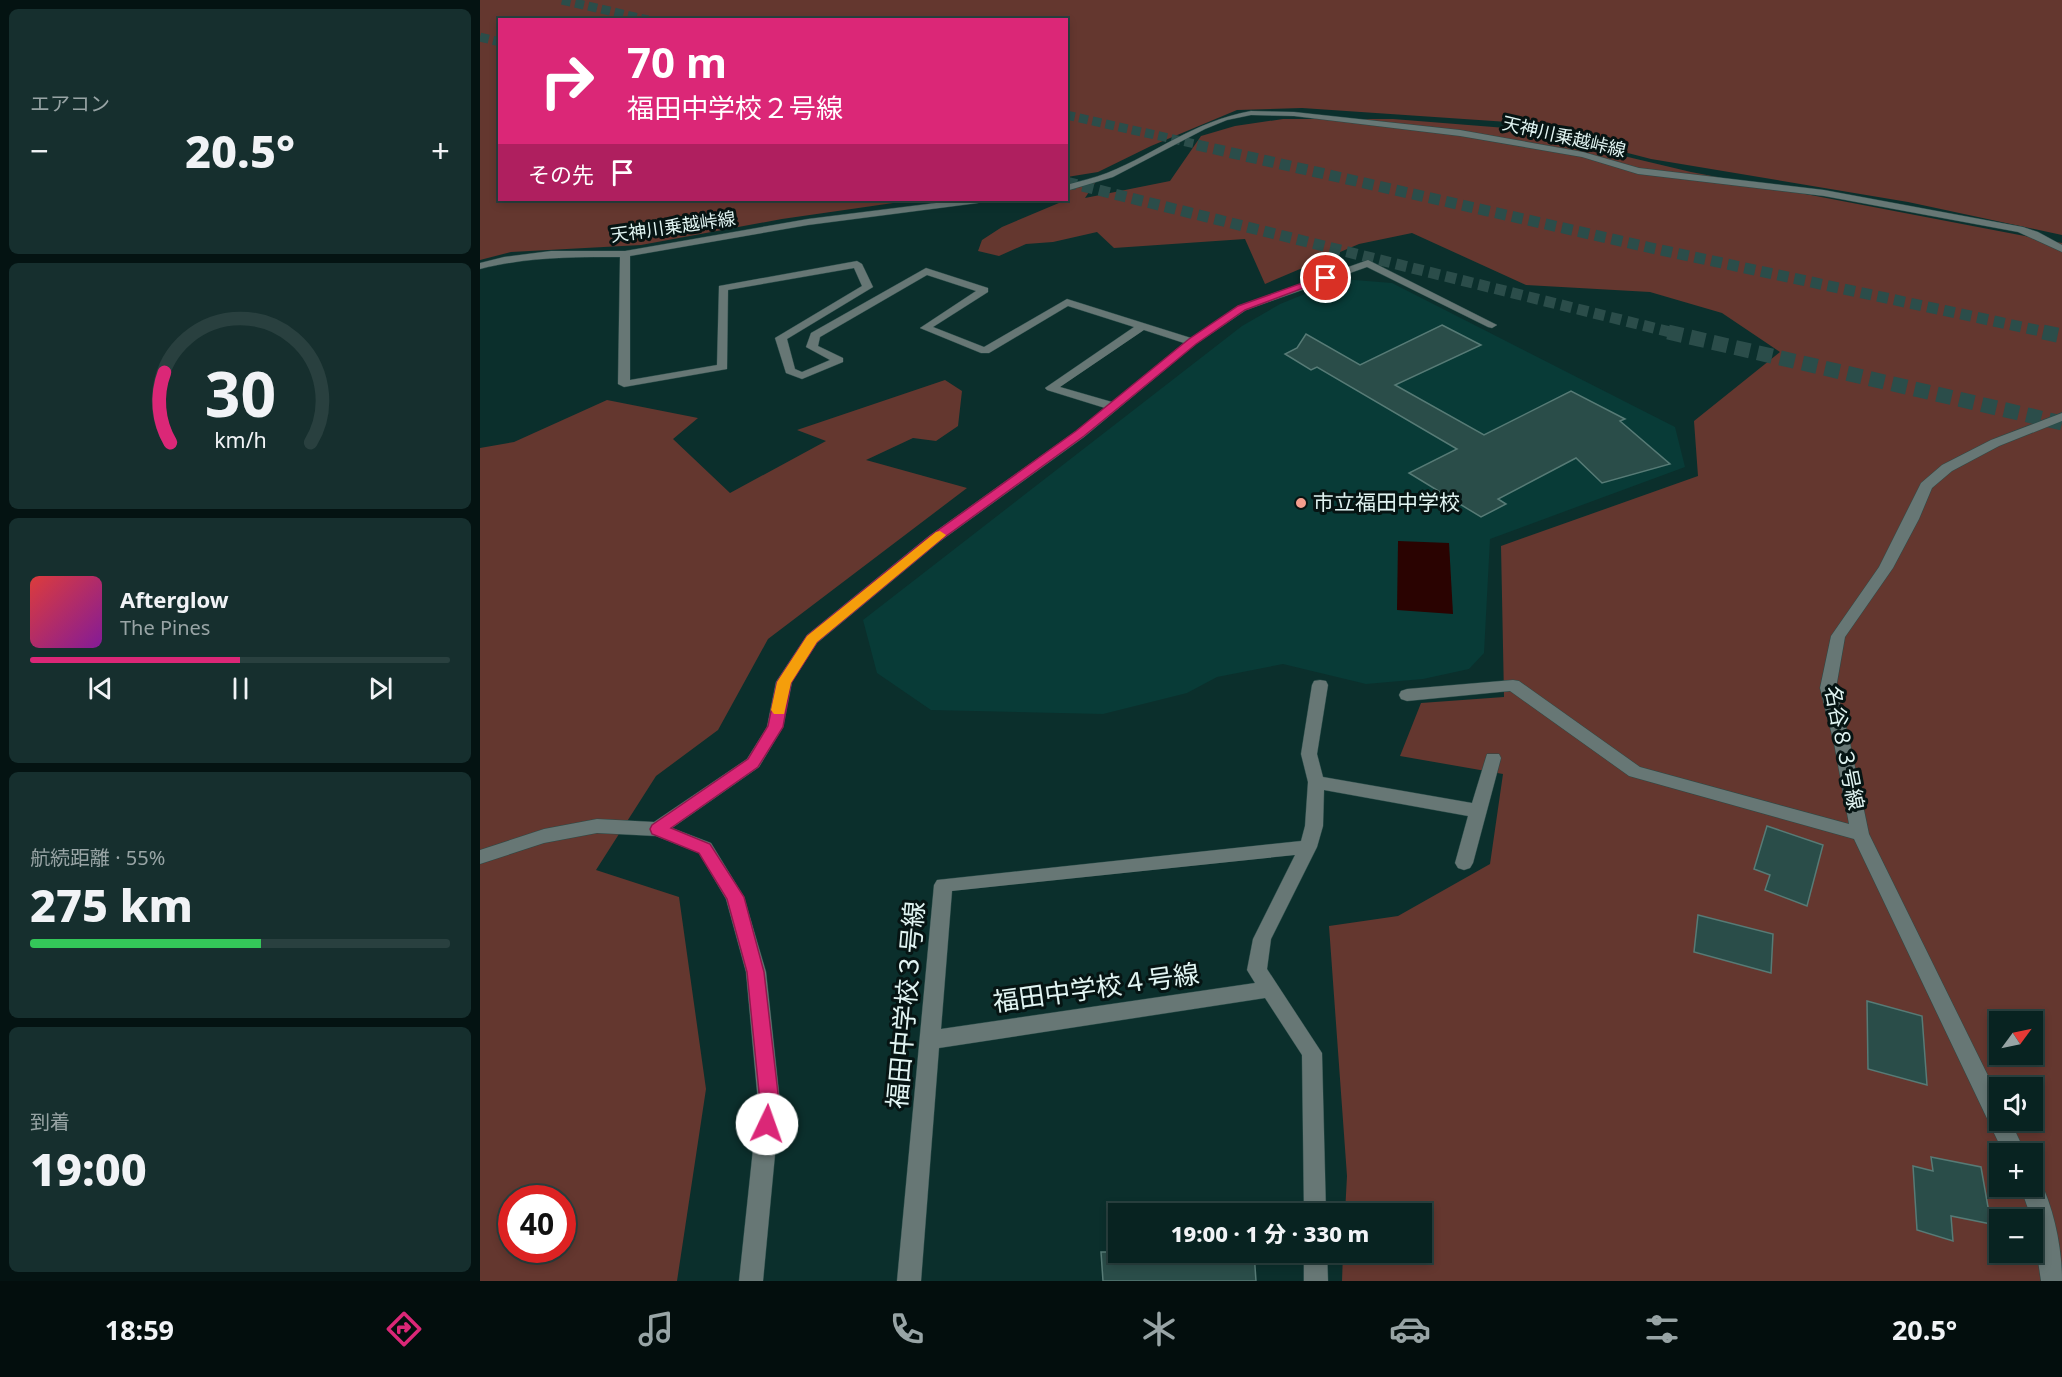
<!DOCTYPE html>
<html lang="ja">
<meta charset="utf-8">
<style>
:root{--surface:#082321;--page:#162f2e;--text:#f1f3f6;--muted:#98a4a5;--line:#29403f;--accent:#db2777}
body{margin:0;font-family:"Noto Sans","Noto Sans JP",sans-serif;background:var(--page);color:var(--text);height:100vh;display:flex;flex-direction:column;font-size:22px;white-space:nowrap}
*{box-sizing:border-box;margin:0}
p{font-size:20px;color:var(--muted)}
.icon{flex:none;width:33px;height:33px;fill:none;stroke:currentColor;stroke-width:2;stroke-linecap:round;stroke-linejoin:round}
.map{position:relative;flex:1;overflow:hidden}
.drawer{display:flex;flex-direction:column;gap:9px;padding:9px;background:#041312;width:480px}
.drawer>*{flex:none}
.hud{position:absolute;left:18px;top:18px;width:570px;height:183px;border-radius:0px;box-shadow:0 3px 9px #0003,0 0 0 2px var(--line);background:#db2777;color:#fff;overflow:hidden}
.needle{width:39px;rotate:57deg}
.controls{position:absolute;left:1509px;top:1011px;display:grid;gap:12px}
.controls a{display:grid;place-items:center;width:54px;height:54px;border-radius:0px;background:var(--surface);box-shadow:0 3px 9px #0003,0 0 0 2px var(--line);font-size:30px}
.speed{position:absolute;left:18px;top:1185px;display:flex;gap:12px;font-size:30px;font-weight:700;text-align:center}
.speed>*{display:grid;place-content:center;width:78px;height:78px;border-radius:50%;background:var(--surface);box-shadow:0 3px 9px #0003,0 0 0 2px var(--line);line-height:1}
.speed .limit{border:9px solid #d22;background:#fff;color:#111}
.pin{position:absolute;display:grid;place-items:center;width:51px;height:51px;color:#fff;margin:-26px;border:3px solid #fff;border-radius:50%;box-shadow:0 2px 6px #0007}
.me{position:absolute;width:66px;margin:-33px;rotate:3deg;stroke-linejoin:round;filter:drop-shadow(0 0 4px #0008)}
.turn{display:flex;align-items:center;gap:21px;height:126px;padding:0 30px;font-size:27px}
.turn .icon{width:78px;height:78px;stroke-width:2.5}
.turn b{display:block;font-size:42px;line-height:51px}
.then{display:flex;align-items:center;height:57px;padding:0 30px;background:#0003;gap:12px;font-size:22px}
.big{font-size:45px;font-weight:800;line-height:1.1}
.drawer .card{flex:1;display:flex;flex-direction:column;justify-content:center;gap:9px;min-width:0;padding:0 21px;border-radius:9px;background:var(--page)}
.drawer .dial{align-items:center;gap:0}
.dial svg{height:156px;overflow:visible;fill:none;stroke:var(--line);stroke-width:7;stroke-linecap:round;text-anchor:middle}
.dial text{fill:var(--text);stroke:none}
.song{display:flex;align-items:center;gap:18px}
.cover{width:72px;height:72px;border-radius:9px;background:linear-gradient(135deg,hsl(0 70% 55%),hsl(290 70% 35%))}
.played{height:6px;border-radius:3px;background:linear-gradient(90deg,var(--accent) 50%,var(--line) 50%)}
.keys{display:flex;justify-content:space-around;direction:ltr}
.heat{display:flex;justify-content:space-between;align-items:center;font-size:33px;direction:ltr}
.charge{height:9px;border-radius:4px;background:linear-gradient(90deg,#34c759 55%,var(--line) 0)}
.trip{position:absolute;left:628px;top:1203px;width:324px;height:60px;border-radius:0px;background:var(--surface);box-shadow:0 3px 9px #0003,0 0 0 2px var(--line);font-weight:800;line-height:60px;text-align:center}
.menu{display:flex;height:96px;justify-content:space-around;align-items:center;background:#030e0d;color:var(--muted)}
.menu .icon{width:42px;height:42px}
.menu .current{color:var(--accent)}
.menu b{font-size:27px;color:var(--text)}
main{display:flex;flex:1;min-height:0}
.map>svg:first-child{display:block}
</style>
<main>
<section class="drawer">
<div class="card"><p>エアコン</p>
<div class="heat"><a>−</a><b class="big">20.5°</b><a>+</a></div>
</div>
<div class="card dial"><svg viewBox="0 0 100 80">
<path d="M14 69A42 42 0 1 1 86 69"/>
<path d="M14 69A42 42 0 0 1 11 33" stroke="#db2777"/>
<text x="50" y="56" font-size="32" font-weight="700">30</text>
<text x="50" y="72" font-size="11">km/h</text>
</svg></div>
<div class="card">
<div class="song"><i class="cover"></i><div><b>Afterglow</b><p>The Pines</p></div></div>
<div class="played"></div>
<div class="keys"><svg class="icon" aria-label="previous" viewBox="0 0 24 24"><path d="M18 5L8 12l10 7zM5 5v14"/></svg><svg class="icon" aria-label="pause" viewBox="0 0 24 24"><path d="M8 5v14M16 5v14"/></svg><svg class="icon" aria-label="next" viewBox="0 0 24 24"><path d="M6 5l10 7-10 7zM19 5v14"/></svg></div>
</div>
<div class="card"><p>航続距離 · 55%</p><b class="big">275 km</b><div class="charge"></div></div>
<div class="card"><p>到着</p><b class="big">19:00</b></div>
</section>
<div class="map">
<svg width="1582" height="1281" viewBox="0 0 1582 1281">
<rect width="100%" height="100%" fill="#0b2f2c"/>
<path fill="#083b37" d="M862 279 912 283 1195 427 1205 467 1010 539 1004 653 989 669 943 679 886 684 803 664 737 677 707 693 623 714 451 710 397 673 383 620 762 326 800 304Z"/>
<path fill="#64372f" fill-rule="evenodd" d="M0 0H1582V235L1428 202 1171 159 1028 122 822 108 757 110 671 146 618 172 587 177 586 20H20V200H434L302 219 161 245 31 252 0 260Z
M803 119H913L1026 128 1211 172 1582 243V1281H862L863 1253 942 1252V1214L865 1213 867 1176 849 926 918 916 1010 864 1023 774 920 756 941 703 1024 697 1021 546 1218 476 1214 421 1300 352 1242 313 1170 292 1046 285 932 233 879 244 785 284 765 239 634 248 617 232 573 242 546 244 519 256 498 251 502 240 522 227 586 200 587 190 615 183 605 198 690 181 721 136 755 126ZM1520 1022H1552V1054H1520ZM1520 1088H1552V1120H1520ZM1520 1154H1552V1186H1520ZM1520 1220H1552V1252H1520Z
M465 380 482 391 478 426 456 441 433 438 386 460 487 488 288 639 238 730 176 776 116 870 199 897 226 1089 197 1281H0V448L34 442 127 400 218 418 193 439 250 493 346 441 317 430ZM32 1198H82V1250H32Z"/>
<path fill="#2a0301" d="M918 541 969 543 973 614 917 610Z"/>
<path fill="#2a4d49" stroke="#577b76" stroke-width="1.5" d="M962 325 1001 345 915 385 1004 435 1091 391 1145 419 1140 421 1190 464 1122 483 1096 458 1018 499 1026 504 1001 517 929 473 977 449 837 367 831 370 805 354 817 348 826 334 880 365Z
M1287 826 1343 845 1327 906 1285 890 1290 875 1274 869Z
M1218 915 1293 934 1291 973 1214 952Z
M1387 1001 1442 1016 1447 1085 1388 1069Z
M1451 1157 1501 1167 1511 1224 1471 1216 1473 1241 1437 1230 1433 1166 1453 1171Z
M621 1252H665V1255L697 1252H774L776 1281H623Z"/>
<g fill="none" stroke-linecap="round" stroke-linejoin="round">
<path stroke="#2b4d4a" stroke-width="9" stroke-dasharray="9 4.5" stroke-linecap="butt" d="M82 0 168 20
M0 37 20 42
M586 115 724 146"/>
<path stroke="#2b4d4a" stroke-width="11" stroke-dasharray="11 6" stroke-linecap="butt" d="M717 145 1167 247 1570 333
M586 182 1194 333"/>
<path stroke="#2b4d4a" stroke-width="15" stroke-dasharray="15 8" stroke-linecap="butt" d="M1188 332 1582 423
M1563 332 1582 336"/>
<defs>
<path id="minor" d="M771 111 814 112 980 130 1103 152 1159 168 1344 190 1543 227 1558 232 1582 245V252L1538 232 1344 196 1158 174 1102 157 980 136 814 116 771 115 747 120 725 129 633 177 586 191V185C600 181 614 178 627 173 679 152 712 122 771 111Z
M480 200H503L498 203 328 225 150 256V380L237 365 239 286 377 261 382 264 393 287 307 339 315 369 322 372 350 360 326 347 331 333 446 268 508 288V292L453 327 504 347 587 299 711 338 758 306 888 260 1017 325 1012 328 1008 327 887 267 766 310 716 344 604 437 459 542 337 643 312 682 303 727 279 767 192 828 231 843 264 897 286 972 300 1102 283 1281H259L278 1102 266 972 246 899 219 853 176 836 117 833 64 843 0 864V850L64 829 117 819 174 822 267 759 287 727 296 682 327 635 449 536 596 431 625 408 567 390 565 388 654 327 588 306 509 353H501L440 328 496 291 447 275 340 337 338 346 363 358V362L322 379 306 373 295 338 382 286 374 268 248 290 247 369 144 387 138 384 140 257C92 257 47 257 0 269V263L24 257 71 251H145L328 219ZM664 330 704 343 632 402 580 387Z
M1582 413V421L1519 446 1472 471 1452 488 1439 519 1413 568 1365 637 1356 688 1370 743 1389 834 1520 1100V1120H1530L1546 1154H1524L1374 839 1149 776 1030 691 927 701 921 699 919 695 921 691 927 689 1033 680 1039 681 1160 767 1369 824 1354 743 1340 688 1351 636 1399 567 1441 483 1462 465 1511 440Z
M840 680 846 681 848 685 837 754 843 777 992 803 1007 754H1019L1021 758 993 863 990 868 984 870 978 868 975 863 988 816 844 790 843 826 837 847 791 939 787 969 842 1053 846 1214H824L822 1055 785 998 459 1048 441 1281H417L454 885 457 880 821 841 825 826 828 782 821 754 832 685 834 681ZM815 855 773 939 767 970 775 983 461 1029 472 891Z
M1552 1176 1559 1178C1574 1209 1582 1247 1582 1281H1561L1552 1220 1540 1186H1552Z
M824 1252H847L848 1281H824Z"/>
</defs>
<use href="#minor" stroke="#294b48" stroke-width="1"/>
<use href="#minor" fill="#677775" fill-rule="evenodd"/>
</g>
<path fill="#db2777" stroke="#8e194d" stroke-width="1.5" d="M842 276 850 278 765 310 716 344 604 436 458 542 337 642 311 683 303 727 278 767 191 828 230 844 264 897 284 972 299 1102 294 1131 287 1134 280 1131 277 1124 280 1102 267 972 247 899 219 853 172 834 170 829 172 825 268 759 288 726 297 682 327 636 450 536 596 431 709 339 758 306Z"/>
<path fill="#f59e0b" d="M460 531 466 535 464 537 337 642 311 683 304 714H294L291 710 297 682 327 636 456 532Z"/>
<circle fill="#f49d8d" stroke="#061413" stroke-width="2" cx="821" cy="503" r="6"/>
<g text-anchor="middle" stroke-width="6" stroke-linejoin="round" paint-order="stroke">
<g font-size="18" fill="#e1f4f2" stroke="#061413">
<text transform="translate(1084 137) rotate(13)" y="6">天神川乗越峠線</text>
<text transform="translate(193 227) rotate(-8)" y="6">天神川乗越峠線</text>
</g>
<g font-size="21" fill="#e1f4f2" stroke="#061413" text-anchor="start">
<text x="833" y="510">市立福田中学校</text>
</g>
<g font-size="21" fill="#e1f4f2" stroke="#061413">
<text transform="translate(1364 748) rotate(79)" y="7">名谷８３号線</text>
</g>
<g font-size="26" fill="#e1f4f2" stroke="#061413">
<text transform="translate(616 988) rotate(-8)" y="9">福田中学校４号線</text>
<text transform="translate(426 1005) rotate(-85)" y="9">福田中学校３号線</text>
</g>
</g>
</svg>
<div class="controls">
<a><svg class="needle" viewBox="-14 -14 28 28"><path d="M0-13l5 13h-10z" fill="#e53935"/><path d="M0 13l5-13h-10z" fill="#98a4a5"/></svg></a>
<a><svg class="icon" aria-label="sound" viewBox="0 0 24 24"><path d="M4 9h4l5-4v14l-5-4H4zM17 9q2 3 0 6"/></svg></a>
<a>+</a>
<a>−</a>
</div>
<div class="speed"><div class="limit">40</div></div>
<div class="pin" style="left:846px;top:278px;background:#d93025"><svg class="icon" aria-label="arrive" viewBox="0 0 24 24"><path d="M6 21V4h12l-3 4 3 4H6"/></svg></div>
<svg class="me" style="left:287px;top:1124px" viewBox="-20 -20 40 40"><circle r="19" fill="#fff"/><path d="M0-13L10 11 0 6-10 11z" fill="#db2777"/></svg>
<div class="trip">19:00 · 1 分 · 330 m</div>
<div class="hud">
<div class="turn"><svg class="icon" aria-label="right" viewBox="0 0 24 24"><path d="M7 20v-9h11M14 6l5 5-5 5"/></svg><div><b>70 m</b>福田中学校２号線</div></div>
<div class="then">その先<svg class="icon" aria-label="arrive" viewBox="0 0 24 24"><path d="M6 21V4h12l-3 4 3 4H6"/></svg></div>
</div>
</div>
</main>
<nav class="menu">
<b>18:59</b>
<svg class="icon current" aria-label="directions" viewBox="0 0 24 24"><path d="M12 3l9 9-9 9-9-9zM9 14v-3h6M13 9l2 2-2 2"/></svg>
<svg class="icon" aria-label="music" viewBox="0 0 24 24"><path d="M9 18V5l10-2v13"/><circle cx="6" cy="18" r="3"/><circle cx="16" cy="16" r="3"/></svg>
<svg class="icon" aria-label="phone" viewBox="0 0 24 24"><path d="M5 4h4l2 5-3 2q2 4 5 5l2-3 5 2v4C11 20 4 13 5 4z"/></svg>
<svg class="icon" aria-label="climate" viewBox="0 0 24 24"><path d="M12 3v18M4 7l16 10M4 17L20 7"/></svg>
<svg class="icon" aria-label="car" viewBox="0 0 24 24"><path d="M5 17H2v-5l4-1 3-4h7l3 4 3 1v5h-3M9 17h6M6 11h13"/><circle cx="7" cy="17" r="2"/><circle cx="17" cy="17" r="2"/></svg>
<svg class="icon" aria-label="filters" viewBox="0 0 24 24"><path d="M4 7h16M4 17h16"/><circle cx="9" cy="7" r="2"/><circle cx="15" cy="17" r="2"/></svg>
<b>20.5°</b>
</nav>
